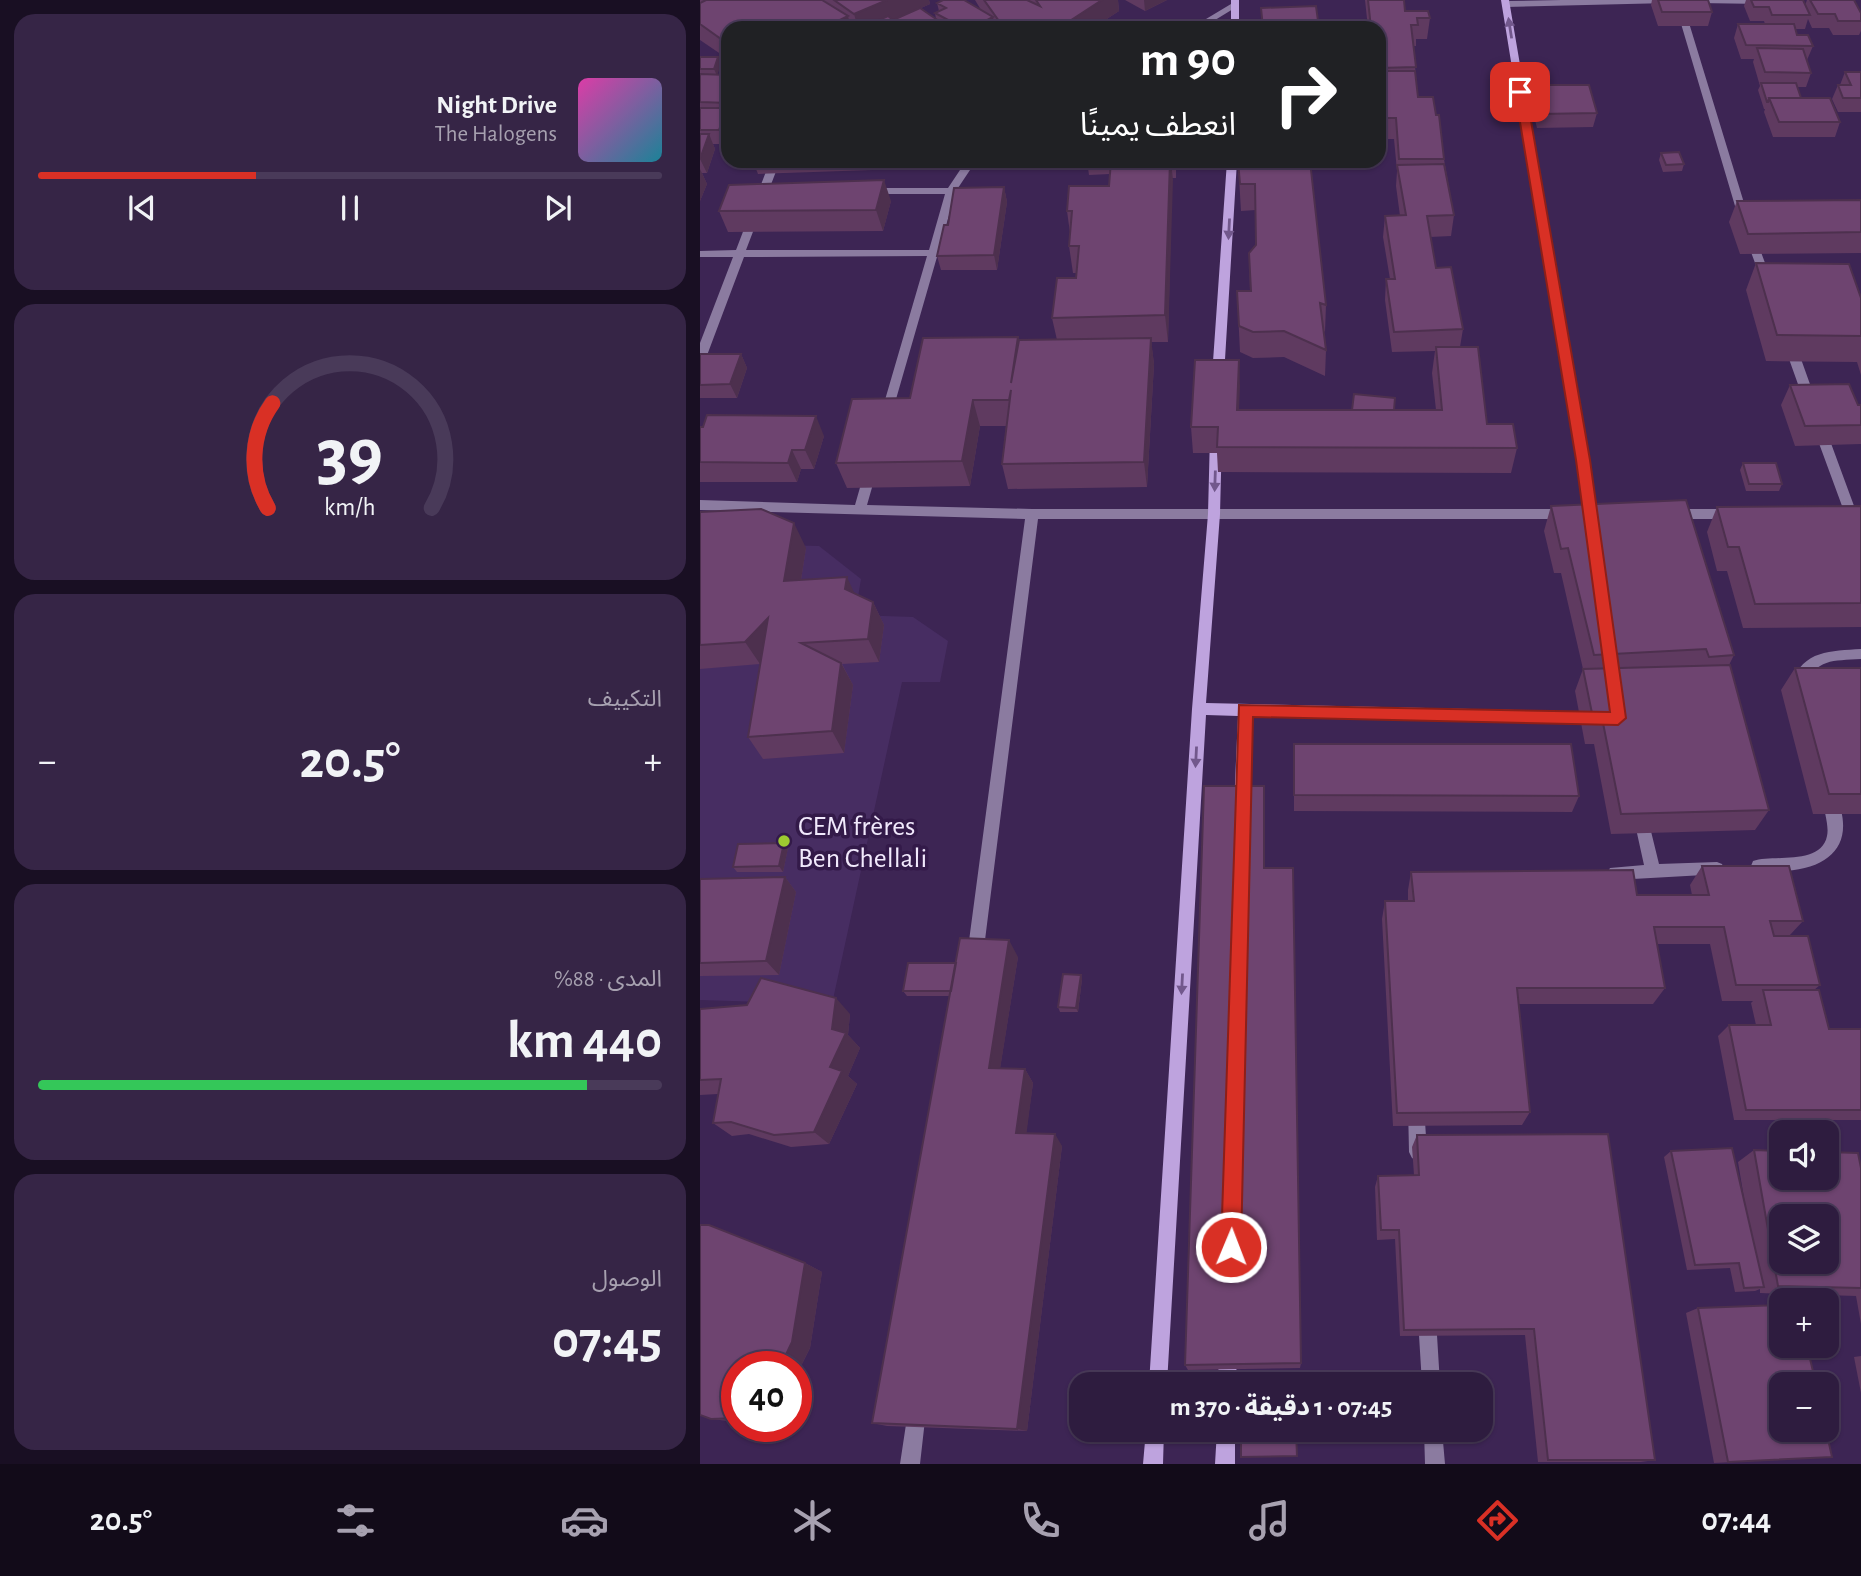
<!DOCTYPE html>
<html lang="ar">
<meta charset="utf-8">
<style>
:root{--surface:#2e1c3f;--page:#362546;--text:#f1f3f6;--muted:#a7a1b0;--line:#493a59;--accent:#d93025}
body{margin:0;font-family:"Alegreya Sans","Noto Sans Arabic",sans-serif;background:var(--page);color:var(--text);direction:rtl;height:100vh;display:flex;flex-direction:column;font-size:26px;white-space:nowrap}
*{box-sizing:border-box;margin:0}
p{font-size:23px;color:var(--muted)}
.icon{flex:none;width:38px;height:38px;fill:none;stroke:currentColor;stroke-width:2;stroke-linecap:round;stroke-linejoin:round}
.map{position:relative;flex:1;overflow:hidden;direction:ltr}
.details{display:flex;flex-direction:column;gap:14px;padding:14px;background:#190f23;width:700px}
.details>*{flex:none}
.top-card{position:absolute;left:21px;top:21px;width:665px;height:147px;border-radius:21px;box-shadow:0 2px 5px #0004,0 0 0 2px var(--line);direction:rtl;background:#202124;color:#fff;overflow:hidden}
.buttons{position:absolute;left:1069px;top:1120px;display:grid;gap:14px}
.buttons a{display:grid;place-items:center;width:70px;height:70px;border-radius:14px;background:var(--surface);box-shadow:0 2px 5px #0004,0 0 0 2px var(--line);font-size:35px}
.speed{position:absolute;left:21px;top:1351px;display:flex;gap:14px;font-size:35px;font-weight:700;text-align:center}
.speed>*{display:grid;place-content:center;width:91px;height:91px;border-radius:50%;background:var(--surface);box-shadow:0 2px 5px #0004,0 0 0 2px var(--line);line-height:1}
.speed .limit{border:10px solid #d22;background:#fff;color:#111}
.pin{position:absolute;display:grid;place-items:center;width:60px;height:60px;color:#fff;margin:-30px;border-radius:14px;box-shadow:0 4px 10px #0006}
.me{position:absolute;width:77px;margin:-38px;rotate:1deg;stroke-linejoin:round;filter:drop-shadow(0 0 5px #0008)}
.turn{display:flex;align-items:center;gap:24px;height:147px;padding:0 35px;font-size:32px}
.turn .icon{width:91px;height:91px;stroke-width:2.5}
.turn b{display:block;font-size:49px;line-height:60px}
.big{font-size:52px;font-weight:700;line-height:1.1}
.details .tile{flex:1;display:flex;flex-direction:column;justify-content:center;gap:10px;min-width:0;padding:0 24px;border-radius:21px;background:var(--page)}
.details .dial{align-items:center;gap:0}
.dial svg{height:182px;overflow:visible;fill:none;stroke:var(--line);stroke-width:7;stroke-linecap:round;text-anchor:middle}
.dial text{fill:var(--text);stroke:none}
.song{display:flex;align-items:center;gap:21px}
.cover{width:84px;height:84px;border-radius:10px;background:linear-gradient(135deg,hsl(320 70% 55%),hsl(190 70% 35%))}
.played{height:7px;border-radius:4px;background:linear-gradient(90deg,var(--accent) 35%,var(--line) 35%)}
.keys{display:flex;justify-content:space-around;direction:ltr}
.heat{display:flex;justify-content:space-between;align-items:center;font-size:38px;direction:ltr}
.charge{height:10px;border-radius:5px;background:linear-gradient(90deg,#34c759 88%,var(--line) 0)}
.trip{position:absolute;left:369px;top:1372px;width:424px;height:70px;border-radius:21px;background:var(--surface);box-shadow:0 2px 5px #0004,0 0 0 2px var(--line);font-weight:700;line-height:70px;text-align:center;direction:rtl}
.dock{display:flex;height:112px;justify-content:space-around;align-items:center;background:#120b19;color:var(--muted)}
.dock .icon{width:49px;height:49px}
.dock .current{color:var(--accent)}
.dock b{font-size:32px;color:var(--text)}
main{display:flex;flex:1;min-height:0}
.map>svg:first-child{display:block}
</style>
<main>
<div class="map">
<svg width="1161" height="1464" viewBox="0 0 1161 1464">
<rect width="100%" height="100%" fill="#3d2554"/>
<path fill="#472d62" d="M0 543 119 546 161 579 155 615 213 617 248 641 240 682H202L132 1004 0 1000Z"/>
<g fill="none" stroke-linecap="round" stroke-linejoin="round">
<path fill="#8b7ba0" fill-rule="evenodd" d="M862 0H973L969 3 806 7 802 4 806 1Z
M974 0H982L1048 216 1047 218 1043 219 1038 216Z
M994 0H1067V1L1063 4 998 3Z
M531 4 538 6 502 28H491Z
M70 161H80L46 250H229L245 194H170L165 191 170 188H248L266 161H276L256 191 190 420 186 421 180 417 227 256 44 257 6 358 0 362V343L33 257H0V251L36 250Z
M1050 233 1055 236 1071 279 1070 281H1062L1061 279 1045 236Z
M1090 341 1096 345 1116 401 1114 404 1110 405 1104 401 1084 345Z
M1119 423 1125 427 1157 514 1155 517H1147L1145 514 1113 427Z
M171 466 177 470 167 505 332 509H866L872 514 866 519H338L283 956 281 961 275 963 269 961 267 956 325 519 0 510V500L155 505 165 470Z
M973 509H1034L1040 514 1034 519H973L967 514Z
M1161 649V659C1132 661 1117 658 1104 687H1094L1092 683C1103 650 1131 651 1161 649Z
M1130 791 1135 793C1156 840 1135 867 1086 871 1075 872 1063 875 1053 871L1051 866 1053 861C1073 854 1121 866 1127 836 1130 822 1120 805 1125 793Z
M940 809 945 810 947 815 959 864 1017 862 1022 864 1024 869 1022 874 915 880 910 878 907 873 910 868 944 865 933 815 935 810Z
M716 1098 722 1100 724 1106 727 1152 724 1158 718 1161 712 1158 709 1152 708 1106 710 1100Z
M727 1310 733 1313 736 1319 740 1384H722L718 1319 721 1313Z
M217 1402 224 1404 226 1411 220 1464H200L208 1411 210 1404Z
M724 1430H742L745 1464H725Z"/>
<path fill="#bea3de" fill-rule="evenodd" d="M531 0H539V28H531Z
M801 0H809L898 523 892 528 886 523Z
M527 161H537L524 376 518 380 512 376Z
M516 431 522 435 520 514 506 703 900 712 905 714 907 718 905 722 900 724 552 716 548 806 546 811 541 812 536 811 534 806 538 716 506 715 467 1384H449L492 709 508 514 510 435Z
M528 1342 535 1344 537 1351 536 1384H518L519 1351 521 1344Z
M446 1430H464L463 1464H443Z
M517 1430H535V1464H515Z"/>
</g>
<path fill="#5f3a60" d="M0 0H229L230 4 221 8 236 19 235 13 239 11 237 3 281 10 275 0H418L419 11 393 28H28V59L0 40Z
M425 0H467L445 11Z
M665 0H704L705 11 730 18 727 39H716V46H713L718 97 736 115 754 215 751 236 730 237 736 268 763 329 760 347 787 424 817 448 811 473 518 472 517 453H493L491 427 539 360V410H736L732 373 735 351 692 352 685 300 686 279H690L683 237 685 216H700L696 186 697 171 694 139H682L679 104V28H668Z
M952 0H1008L1012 12 1008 26H958L951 5Z
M1046 0H1103L1105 5 1107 0H1154L1161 13V31L1159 35H1133L1129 28H1112L1108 19 1105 29H1095L1097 35 1113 46 1107 60 1111 73 1106 87H1097L1101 98 1140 122 1135 137H1073L1064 112 1065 109H1064L1058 90 1060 86 1053 62 1054 59H1041L1034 38 1038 24H1065L1064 21H1050L1044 6Z
M0 57H18L21 64 17 74 28 75V136L25 144H13L15 149 7 173H2L7 184 0 201Z
M1145 72H1161V112H1138L1132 99 1138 85H1140Z
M833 85 897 113 893 127 837 128 830 100Z
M961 153 984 164 982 171 963 172 959 160Z
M53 161H203L202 169 58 174Z
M387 161H476V178H472L468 342H451L454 364 447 487 308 489 302 464 306 426H280L270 486 147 488 136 463 210 398 318 337 319 342 357 340 352 318 376 278 377 273H373L369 246 370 233 367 211 409 186 410 174 389 175Z
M538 161H610L626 305 625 332 624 331 626 350 625 376 584 357 553 358 540 352 537 291H550L549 253 556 245V210L541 211Z
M304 187 307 202 297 270H241L237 256 248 225Z
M1161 200V253L1040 254 1029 222 1037 201Z
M191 201 183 231 28 232 19 211Z
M1056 263 1161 298V375L1157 362 1066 361 1046 290Z
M0 354H41L47 368 37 398H0Z
M1090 385 1158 405H1161V444L1095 446 1081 405Z
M0 427 124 436 114 469H101L97 482H0Z
M1043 463 1082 484 1079 491H1046L1040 470Z
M851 506 1034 655 1029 665 1069 810 1055 830 911 834 894 744H885L875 691 883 669 861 573H854L844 531Z
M1161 506V627L1043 628 1027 571H1017L1007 532 1017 507Z
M0 512 106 548 101 580 154 593 173 602 184 625 179 662 142 664 153 685 144 753 63 759 48 737 60 664 0 669Z
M1095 668H1161V814H1113L1081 690Z
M594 744 879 796 872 812 594 811Z
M84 843 88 848 83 872H37L33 867Z
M1002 866 1103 921 1089 936 1120 985 1114 990 1129 1029H1161V1120H1034L1018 1036 1029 1025H1056L1051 1003 1053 1001H1022L1010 944H957L965 988 953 1004H819L830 1112 822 1125 693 1126 682 919 685 901H708V890L711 872 937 895H992L990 885Z
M565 868 601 1363 600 1368 488 1370 485 1365Z
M85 877 96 892 79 975 0 976V879Z
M318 957 300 1068 325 1069 333 1083 326 1133 362 1146 327 1431 187 1426 172 1423 250 996H207L203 991 256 963Z
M381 975 382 979 378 1012H360L358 1007Z
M0 1009 150 1014 148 1035 160 1048 148 1076 157 1084 129 1144 91 1147 49 1134 32 1136 13 1123 18 1094 0 1095Z
M717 1135 955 1460 941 1462H838L825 1335 700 1336 695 1239 677 1240 675 1187 678 1176 714 1175 712 1147Z
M1054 1150 1161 1168V1324L1156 1296 1060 1293V1289L1055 1291 1035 1292 1030 1268 987 1270 964 1157 971 1151 1045 1204 1038 1162Z
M0 1225H9L105 1263 122 1272 110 1348 96 1376V1367H37V1422L11 1419 0 1415Z
M998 1308 1116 1458 1014 1463 986 1313Z
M1161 1356V1393L1154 1357Z
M596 1430 597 1457H541Z"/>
<path fill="#4d304e" d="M187 0H229L230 4 176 28H158L154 14Z
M402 0H418L419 11 393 28H349Z
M444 0H467L445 11Z
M148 16 151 28H124Z
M293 17 295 28H273Z
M18 57 21 64 17 76 14 69Z
M28 108V136L25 144 19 130Z
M9 134 15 149 7 173 0 159Z
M470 161H471L473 180 468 342 465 315Z
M0 169 7 184 0 201Z
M184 180 191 201 183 231 176 210Z
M304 187 307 202 297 270 294 255Z
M451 338 454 364 447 487 444 462Z
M41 354 47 368 37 398 30 384Z
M539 360 540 386 538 435 537 410Z
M273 400 280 426 270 486 262 461Z
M116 416 124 436 114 469 105 450Z
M92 450 101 469 97 482 88 463Z
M94 523 106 548 97 605 84 581Z
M147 577 158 601 145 589Z
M173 602 184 625 179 662 168 639Z
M68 618 60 664 45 642Z
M141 663 153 685 144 753 132 731Z
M84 843 88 848 83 872 79 866Z
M85 877 96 892 79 975 66 961Z
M309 940 318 957 298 1082 289 1068Z
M381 975 382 979 378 1012 376 1008Z
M136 998 150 1014 148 1035 160 1048 148 1076 157 1084 129 1144 114 1132 130 1067 132 1029Z
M325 1069 333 1083 325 1145 316 1133Z
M355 1134 362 1146 327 1431 317 1429Z
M105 1263 122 1272 110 1348 96 1376V1367H80Z"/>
<path fill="#6e4470" stroke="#4d304e" stroke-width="2" fill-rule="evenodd" d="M6 0H122L148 16 124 28H28V44L0 24V3Z
M134 0H187L154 14Z
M243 0H264L293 17 276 26 263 28 235 13 246 8 237 3Z
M284 0H327L340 6 336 0H402L365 24 349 28H298L297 26 301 24Z
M668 0H704L705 11H728L730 18H717L718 25H711L716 67 679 68V28H671Z
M958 0H1008L1012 12H962Z
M1051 0H1103L1110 15H1072L1069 7H1054Z
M1110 0H1154L1161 13V21H1138L1135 14H1118Z
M616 6 619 28H563L561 8Z
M220 8 249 28H161L188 16 193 20Z
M1038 24H1094L1097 35H1108L1113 46 1046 45Z
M1057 48 1103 49 1111 73 1065 72Z
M0 57H18L14 69H0Z
M679 71H715L718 97H733L736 115H739L744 159H699L696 118H684Z
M1145 72H1161V98H1143L1138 85H1151Z
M0 74 28 75V103L0 102Z
M1061 83H1096L1101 98H1069L1068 102H1067Z
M833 85H889L897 113 840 114Z
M1069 98H1130L1140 122H1079Z
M0 108H28L19 130H0Z
M0 134H9L0 159Z
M979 152 984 164 966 165 961 153Z
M411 161H470L465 315 352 318 357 278H376L379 246H369L372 211H367L369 186H409Z
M538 161H610L626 305 620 303 626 350 584 331 553 332 539 326 537 291H551L549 253 556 245 555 184H540Z
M744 164 754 215 727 216 736 268 751 267 763 329 694 332 686 279H695L685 216 706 215 697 165Z
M184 180 176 210 19 211 29 185Z
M304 187 294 255 237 256 244 225H248L254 188Z
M1161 200V232L1048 234 1037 201Z
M1056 263 1149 264 1161 298V336L1077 335Z
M318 337 311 383 319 340 451 338 444 462 302 464 311 390 309 400H273L262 461 136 463 152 399 210 398 223 338Z
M736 347H778L787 424H813L817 448 517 447 518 427H491L495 360H539L537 410H742Z
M0 354H41L30 384 0 385Z
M1149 384 1158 405H1161V425L1105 426 1090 385Z
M654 394 695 398 694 410H652Z
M7 415 116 416 105 450H92L88 463 0 462V427H3Z
M1043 463H1076L1082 484H1049Z
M986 500 1034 655 1009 657 1006 649 894 655 868 548 861 549 851 506Z
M1161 506V603L1055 604 1039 547H1028L1017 507Z
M61 509 94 523 84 581 147 577 145 589 173 602 168 639 101 643 141 663 132 731 48 737 68 618 45 642 0 645V512Z
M1030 665 1069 810 921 814 903 723H894L883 669Z
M1095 668H1161V794H1129Z
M594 744H871L879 796 594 795Z
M504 786H564V868H593L601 1363 485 1365Z
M84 843 79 866 33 867 38 844Z
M1002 866H1089L1103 921H1070L1074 936H1108L1120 985H1036L1024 927H954L965 988H817L830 1112 697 1113 685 901H714L711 872 933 870 937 895H1009Z
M85 877 66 961 0 963V879Z
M260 938 309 940 289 1068 325 1069 316 1133 355 1134 317 1429 172 1423Z
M208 963H256L251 991H203Z
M363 974 381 975 376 1008 358 1007Z
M61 978 136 998 132 1029 146 1033 130 1067 142 1071 114 1132 74 1135 31 1122 13 1123 21 1079 0 1080V1009L47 1005Z
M1063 990H1119L1129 1029H1161V1110H1046L1029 1025H1071Z
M908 1134 955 1460H848L834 1329 704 1330 699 1230H681L678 1176 719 1175 717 1135Z
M1032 1148 1064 1287 1044 1288 1039 1263 995 1265 971 1151Z
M1054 1150 1082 1151V1178H1127V1152L1158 1153 1161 1168V1288L1078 1286ZM1082 1216H1127V1262H1082Z
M0 1225H9L105 1263 92 1342 80 1367H37V1418L11 1419 0 1415Z
M1082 1305V1346H1107L1116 1384H1082V1430H1126L1132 1457 1028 1462 998 1308Z
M541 1430H596L597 1456 541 1457Z"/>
<defs><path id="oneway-solid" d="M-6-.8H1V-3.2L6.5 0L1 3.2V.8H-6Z" transform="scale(1.75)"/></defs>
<g fill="#72588c">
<use href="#oneway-solid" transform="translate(810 28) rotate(-99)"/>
<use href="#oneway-solid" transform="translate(529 229) rotate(93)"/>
<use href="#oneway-solid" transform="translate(515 481) rotate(92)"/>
<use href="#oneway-solid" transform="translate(496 757) rotate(93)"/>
<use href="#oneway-solid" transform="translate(482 984) rotate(93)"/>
</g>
<path fill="#d93025" stroke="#8d1f18" stroke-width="2" d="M820 88 826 92 890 460 926 718 918 725 553 717 541 1247 538 1254 531 1257 523 1254 521 1247 539 705 910 712 876 460 815 92Z"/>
<circle fill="#9dca31" stroke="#331a49" stroke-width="2.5" cx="84" cy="841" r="7"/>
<g text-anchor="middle" stroke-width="7" stroke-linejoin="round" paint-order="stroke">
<g font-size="28" fill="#f1e9fc" stroke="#331a49" text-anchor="start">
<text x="98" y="835">CEM frères<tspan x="98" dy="32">Ben Chellali</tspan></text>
</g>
</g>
</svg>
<div class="buttons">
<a><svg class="icon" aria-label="sound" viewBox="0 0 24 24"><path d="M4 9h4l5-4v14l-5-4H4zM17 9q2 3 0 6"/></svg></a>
<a><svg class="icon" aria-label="layers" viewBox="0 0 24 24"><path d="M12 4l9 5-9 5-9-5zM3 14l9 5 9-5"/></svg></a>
<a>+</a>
<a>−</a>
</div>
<div class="speed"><div class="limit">40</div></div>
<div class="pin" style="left:820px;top:92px;background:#d93025"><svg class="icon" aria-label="arrive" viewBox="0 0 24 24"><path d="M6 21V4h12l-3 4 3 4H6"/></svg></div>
<svg class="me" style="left:531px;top:1247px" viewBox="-20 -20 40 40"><circle r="17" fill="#d93025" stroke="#fff" stroke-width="3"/><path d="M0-11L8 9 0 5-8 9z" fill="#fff"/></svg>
<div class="trip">07:45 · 1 دقيقة · 370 m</div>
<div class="top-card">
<div class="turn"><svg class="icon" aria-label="right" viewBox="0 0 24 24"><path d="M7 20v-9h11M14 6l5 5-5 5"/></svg><div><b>90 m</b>انعطف يمينًا</div></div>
</div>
</div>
<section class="details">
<div class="tile">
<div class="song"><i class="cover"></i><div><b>Night Drive</b><p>The Halogens</p></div></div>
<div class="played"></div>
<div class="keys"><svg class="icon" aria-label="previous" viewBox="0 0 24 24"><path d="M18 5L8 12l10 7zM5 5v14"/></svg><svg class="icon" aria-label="pause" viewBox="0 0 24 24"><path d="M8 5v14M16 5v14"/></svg><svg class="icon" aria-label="next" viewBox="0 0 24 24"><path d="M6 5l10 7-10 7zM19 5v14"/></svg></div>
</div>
<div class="tile dial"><svg viewBox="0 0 100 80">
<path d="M14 69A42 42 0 1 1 86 69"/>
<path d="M14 69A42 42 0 0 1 16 23" stroke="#d93025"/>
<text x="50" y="56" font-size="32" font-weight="700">39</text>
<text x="50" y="72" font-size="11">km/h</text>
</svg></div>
<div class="tile"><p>التكييف</p>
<div class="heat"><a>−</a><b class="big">20.5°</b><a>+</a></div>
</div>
<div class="tile"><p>المدى · 88%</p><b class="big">440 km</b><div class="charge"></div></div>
<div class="tile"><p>الوصول</p><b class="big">07:45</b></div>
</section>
</main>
<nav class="dock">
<b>07:44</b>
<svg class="icon current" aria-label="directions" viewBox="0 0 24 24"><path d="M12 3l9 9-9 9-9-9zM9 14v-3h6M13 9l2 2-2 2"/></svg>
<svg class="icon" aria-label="music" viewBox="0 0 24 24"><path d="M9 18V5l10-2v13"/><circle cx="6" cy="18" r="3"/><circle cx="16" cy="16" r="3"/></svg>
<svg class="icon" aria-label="phone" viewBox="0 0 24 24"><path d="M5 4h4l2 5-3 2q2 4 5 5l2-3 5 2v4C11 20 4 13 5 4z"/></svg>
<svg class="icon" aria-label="climate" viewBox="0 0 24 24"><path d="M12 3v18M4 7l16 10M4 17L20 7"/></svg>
<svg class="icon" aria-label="car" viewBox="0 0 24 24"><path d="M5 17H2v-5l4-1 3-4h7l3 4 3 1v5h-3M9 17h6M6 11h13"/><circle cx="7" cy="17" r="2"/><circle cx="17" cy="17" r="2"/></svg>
<svg class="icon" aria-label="filters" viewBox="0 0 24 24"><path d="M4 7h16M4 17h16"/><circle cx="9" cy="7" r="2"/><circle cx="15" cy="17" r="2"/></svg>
<b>20.5°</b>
</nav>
